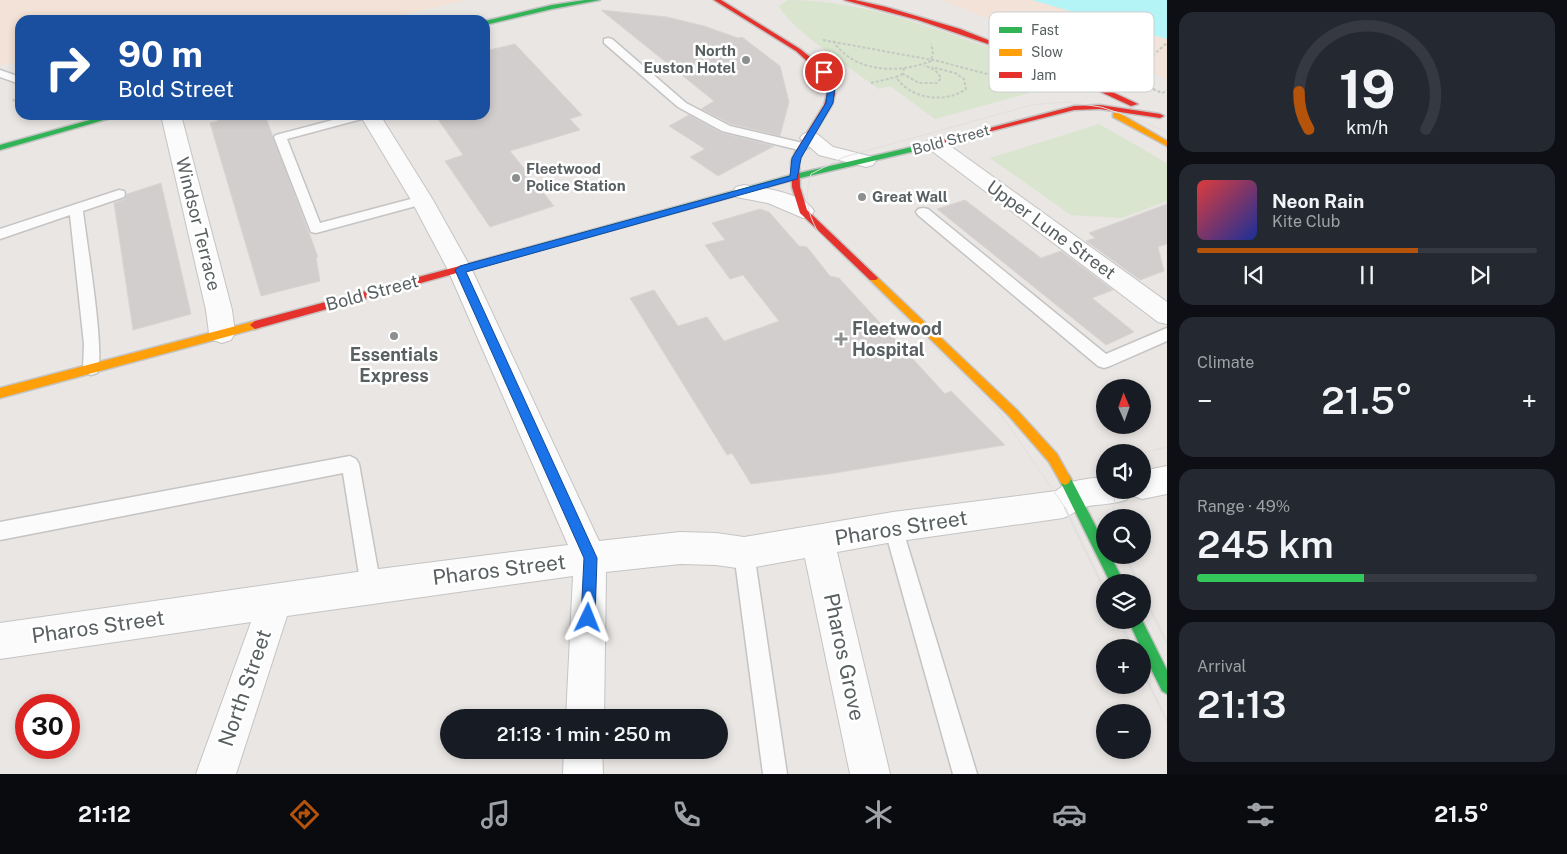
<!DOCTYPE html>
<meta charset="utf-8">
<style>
:root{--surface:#171b24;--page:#242831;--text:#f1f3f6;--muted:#9ea1a6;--line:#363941;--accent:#b45309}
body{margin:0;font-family:"Public Sans",sans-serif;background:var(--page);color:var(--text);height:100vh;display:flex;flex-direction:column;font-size:19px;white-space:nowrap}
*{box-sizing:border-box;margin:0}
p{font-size:16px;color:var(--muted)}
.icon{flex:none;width:28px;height:28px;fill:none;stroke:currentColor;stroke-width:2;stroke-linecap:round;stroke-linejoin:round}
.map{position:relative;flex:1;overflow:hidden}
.details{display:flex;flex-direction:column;gap:12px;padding:12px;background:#0d0f14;width:400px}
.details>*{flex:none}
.top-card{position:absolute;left:15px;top:15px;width:475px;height:105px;border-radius:15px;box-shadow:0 2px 8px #0003;background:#1a4fa0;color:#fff;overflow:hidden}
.needle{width:32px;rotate:358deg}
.buttons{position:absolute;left:1096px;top:379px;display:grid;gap:10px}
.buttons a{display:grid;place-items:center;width:55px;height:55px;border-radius:50%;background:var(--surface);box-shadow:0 2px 8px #0003;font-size:25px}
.speed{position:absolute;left:15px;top:694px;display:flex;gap:10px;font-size:25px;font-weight:700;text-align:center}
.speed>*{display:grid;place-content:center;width:65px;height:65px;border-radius:50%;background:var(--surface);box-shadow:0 2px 8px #0003;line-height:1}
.speed .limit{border:8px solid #d22;background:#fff;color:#111}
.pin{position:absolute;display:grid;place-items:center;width:42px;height:42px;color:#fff;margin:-21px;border:2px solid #fff;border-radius:50%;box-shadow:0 1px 5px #0007}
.me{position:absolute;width:55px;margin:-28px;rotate:2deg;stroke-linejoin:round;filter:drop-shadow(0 0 4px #0008)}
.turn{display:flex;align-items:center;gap:18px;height:105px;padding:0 20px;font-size:22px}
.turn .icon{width:65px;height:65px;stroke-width:2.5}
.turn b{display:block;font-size:35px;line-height:42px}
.big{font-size:38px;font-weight:600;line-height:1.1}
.details .widget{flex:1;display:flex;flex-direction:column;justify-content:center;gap:8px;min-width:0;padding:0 18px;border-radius:15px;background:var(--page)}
.details .dial{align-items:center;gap:0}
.dial svg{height:130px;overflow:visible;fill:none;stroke:var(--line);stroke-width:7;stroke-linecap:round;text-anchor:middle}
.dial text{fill:var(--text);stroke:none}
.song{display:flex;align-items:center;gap:15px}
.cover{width:60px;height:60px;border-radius:8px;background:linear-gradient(135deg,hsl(0 70% 55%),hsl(230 70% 35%))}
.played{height:5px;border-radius:2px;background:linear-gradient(90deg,var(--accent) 65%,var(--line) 65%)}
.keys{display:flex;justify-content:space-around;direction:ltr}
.heat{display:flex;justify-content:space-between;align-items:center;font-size:28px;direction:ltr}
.charge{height:8px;border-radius:4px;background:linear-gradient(90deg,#34c759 49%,var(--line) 0)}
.trip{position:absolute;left:440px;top:709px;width:288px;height:50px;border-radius:25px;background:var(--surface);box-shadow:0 2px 8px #0003;font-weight:600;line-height:50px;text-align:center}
.dock{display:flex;height:80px;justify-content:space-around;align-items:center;background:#090b0e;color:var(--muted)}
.dock .icon{width:35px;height:35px}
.dock .current{color:var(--accent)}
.dock b{font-size:22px;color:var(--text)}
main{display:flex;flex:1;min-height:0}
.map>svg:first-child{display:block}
</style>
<main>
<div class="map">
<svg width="1167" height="774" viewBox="0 0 1167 774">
<rect width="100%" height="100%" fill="#e9e6e3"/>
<path fill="#d9e5ce" d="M788 0C851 0 915 21 973 42 990 48 1011 53 1026 65 1029 68 1032 73 1035 77V87L1029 93 935 119 890 86 879 89C856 72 790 29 779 6Z
M1099 124 1167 163V201L1122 218 1071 215 990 158Z"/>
<path fill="#f2e2d7" d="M0 0H468L379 20H20V62L3 65 0 64Z
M942 0H1156L1167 4V79L1138 67 1126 74Z"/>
<path fill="#b4f4f7" d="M1032 0H1167V39Z"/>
<path fill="#d1cecd" stroke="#d8d5d2" d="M601 10 667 17 704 26 738 38 742 37 780 66 789 102 780 136 731 124 701 109 714 101Z
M515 44 582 115 570 119 580 130 510 151 554 206 490 227 445 161 463 155 435 115H485V51Z
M216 115H265L318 257H316L320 281 261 296 210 123 218 121Z
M689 115 722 133 774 146 718 176 690 157 705 149 669 126Z
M161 183 191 314 133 330 114 203 125 199 127 194Z
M965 200 1041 258 1061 251 1113 290 1092 298 1134 332 1106 345 937 209Z
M1167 204V244L1158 247 1164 271 1140 280 1086 241 1095 238 1089 233Z
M760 209 769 212 799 246 807 247 830 276 839 278 945 394 951 391 1005 445 829 474 751 484 732 453 727 455 630 298 654 290 678 326 707 317 724 341 779 321 743 275 730 279 705 245 725 240 712 223Z"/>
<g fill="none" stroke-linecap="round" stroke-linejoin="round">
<defs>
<path id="lane" d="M608 38 612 39 686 103 730 126 807 144 809 147 803 151 722 131 678 107 604 43V39Z
M0 70 20 77V84L0 77Z
M1128 75 1132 76 1133 78 1132 80 1112 93H1104L1103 91 1104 89Z
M352 115H371L369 117 287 139 320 223 422 196 428 200 427 203 316 233 311 232 274 137 276 135Z
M119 190 124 191 125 194 124 197 83 211C86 239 106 355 97 373L91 375 85 373 83 369 84 344 70 215 0 239V229Z
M923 208 928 209 1106 354 1167 328V341L1110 366 1104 368 1098 366 918 215 916 212 918 209Z
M350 456 356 459 359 464 381 587 378 594 371 597 364 594 361 587 343 473 0 540V522Z
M893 518 900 521 902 527 977 774H953L884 527 886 521Z
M744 544 751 546 754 553 787 774H763L734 553 737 546Z"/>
<path id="street" d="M161 115H181L232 310 235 333 231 340 222 343 213 340 209 333 206 310Z
M360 115H380L433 200 472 270 599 541 680 532 716 533 744 537 893 512 1056 491C1070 479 1087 479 1105 477V490H1142V471L1167 466V494L1142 499 1131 495 1130 491 1126 500C1112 505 1091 504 1081 508 1075 511 1070 516 1063 518L893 542 837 552 890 774H850L805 558 744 569 716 565 680 564 606 572 604 718H566L573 576 287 616 236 774H196L251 622 0 659V623L371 570 568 545 448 270 411 200Z
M810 132 817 134 833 147 873 157 876 161 873 165 866 167 819 155 800 138 803 134Z
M935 138 942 140 1167 302V324L1158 322 928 148 925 144 928 140Z
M744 185C764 188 803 193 814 211L811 216 803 218 768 203 736 197 733 192 736 187Z
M564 750H602L603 774H563Z"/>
<path id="fast" d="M585 0H600L552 9 485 25V21L552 5Z
M108 115H121L0 150V145Z
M925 144H928V148L796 179 508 259 503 256 508 253 791 175Z
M1065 473 1069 475 1105 544V555H1110L1124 582H1110L1059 479 1061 475Z
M1128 620H1142L1167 670V694L1162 691 1142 651V648H1141Z"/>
<path id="slow" d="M1113 113H1119L1167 141V146L1113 117Z
M873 274 876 276 1017 410 1057 454 1071 479 1069 483 1065 485 1061 483 1049 462 1009 416 870 280 868 278Z
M255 321 259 322 260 325 259 328 0 398V388Z"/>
<path id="jam" d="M714 0H721L800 49 825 69 833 82 835 94 832 105 803 152 799 162 800 187 807 210 876 276 878 278 876 280H870L800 213 792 187 791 162 795 152 824 105 827 94 825 82 819 72 796 51Z
M844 0H855L886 7 960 29 1067 71 1138 104 1131 106 1062 74 991 45 918 20Z
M1100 105 1160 114 1164 116 1160 118 1100 109 1074 110 925 148 921 146 1074 106Z
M508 253 513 256 511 258 255 329 250 325 255 321Z"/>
</defs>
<use href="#lane" stroke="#c5c4c4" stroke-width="3"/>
<use href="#street" stroke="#c5c4c4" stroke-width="2"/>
<use href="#fast" stroke="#c5c4c4" stroke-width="3"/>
<use href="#slow" stroke="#c5c4c4" stroke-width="3"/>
<use href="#jam" stroke="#c5c4c4" stroke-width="3"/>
<path stroke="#c3c9c3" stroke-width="2" stroke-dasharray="3 2" stroke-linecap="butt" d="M823 40 938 61 1036 87
M833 41C854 73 899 74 931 61L933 52 931 44
M904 68 903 74 919 83H937L941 78C937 71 932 67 924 66
M1144 68 1152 56 1167 43
M903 74 896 77C910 99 945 104 966 89L964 79 955 73 932 67
M871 83 896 77
M1153 89 1162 93 1167 91
M13 99 20 108"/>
<use href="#lane" fill="#fcfbfb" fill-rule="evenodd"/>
<use href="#street" fill="#fcfbfb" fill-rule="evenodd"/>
<use href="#fast" fill="#30b455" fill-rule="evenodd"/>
<use href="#slow" fill="#ff9f0a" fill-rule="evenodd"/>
<use href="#jam" fill="#e5322d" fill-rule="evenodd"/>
<path stroke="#e0e0e0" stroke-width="1" d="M1142 455 1146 452 1167 447
M1066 509 1001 414 818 232C807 212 804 196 811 174L844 157 1032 105 1050 103 1068 102 1101 107 1134 118 1167 132
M1114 509 1115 490"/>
<path stroke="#e0e0e0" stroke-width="2" d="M1065 508 1105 591
M1113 508 1115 518
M1125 555 1138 582
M1142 592 1167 643
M1119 620 1132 648
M1142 670 1167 721"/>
</g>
<path fill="#1a73e8" stroke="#114b97" d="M824 70 826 71 835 86 833 103 801 158 797 179 466 272 597 558 595 618 593 623 588 625 583 623 581 618 584 558 455 270 460 266 790 176 792 158 826 103 828 86 820 72Z"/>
<g fill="#8b8f8e" stroke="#fff" stroke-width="2">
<circle cx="746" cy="60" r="5"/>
<circle cx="516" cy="178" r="5"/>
<circle cx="862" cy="197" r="5"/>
<circle cx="394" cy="336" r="5"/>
<path d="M838.5 331.5h5v5h5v5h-5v5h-5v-5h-5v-5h5z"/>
</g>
<g text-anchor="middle" stroke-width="5" stroke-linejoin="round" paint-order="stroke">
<g font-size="15" font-weight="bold" fill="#596061" stroke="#fff" text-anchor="start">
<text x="736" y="56" text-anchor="end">North<tspan x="736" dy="17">Euston Hotel</tspan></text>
<text x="526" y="174">Fleetwood<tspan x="526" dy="17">Police Station</tspan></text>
<text x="872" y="202">Great Wall</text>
</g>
<g font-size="15" fill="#596061" stroke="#fff">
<text transform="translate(951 140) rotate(-15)" y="5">Bold Street</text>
</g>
<g font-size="18" fill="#596061" stroke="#fff">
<text transform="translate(198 224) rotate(76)" y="6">Windsor Terrace</text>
<text transform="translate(1051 230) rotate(36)" y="6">Upper Lune Street</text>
<text transform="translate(372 293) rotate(-15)" y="6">Bold Street</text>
</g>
<g font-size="18" font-weight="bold" fill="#596061" stroke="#fff" text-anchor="start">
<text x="852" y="335">Fleetwood<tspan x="852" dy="21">Hospital</tspan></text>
<text x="394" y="361" text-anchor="middle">Essentials<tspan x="394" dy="21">Express</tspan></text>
</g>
<g font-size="21" fill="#596061" stroke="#fff">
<text transform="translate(901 528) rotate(-9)" y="7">Pharos Street</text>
<text transform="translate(499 570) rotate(-7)" y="7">Pharos Street</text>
<text transform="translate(98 627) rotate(-8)" y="7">Pharos Street</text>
<text transform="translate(844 657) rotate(78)" y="7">Pharos Grove</text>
<text transform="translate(245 688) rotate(-71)" y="7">North Street</text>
</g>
</g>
<rect x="989" y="12" width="165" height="80" rx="8" fill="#fff" stroke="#cdcfd0" stroke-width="1"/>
<rect x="999" y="27" width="23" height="6" fill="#30b455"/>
<rect x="999" y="49" width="23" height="7" fill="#ff9f0a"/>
<rect x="999" y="72" width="23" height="6" fill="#e5322d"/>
<g font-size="14" fill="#596061">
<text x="1031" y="35">Fast</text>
<text x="1031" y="57">Slow</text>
<text x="1031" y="80">Jam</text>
</g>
</svg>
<div class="buttons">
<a><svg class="needle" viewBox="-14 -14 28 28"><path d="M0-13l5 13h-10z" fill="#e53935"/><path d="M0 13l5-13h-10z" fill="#9ea1a6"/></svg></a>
<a><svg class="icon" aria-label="sound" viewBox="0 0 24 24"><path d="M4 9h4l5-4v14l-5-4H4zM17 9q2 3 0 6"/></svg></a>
<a><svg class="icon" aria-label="search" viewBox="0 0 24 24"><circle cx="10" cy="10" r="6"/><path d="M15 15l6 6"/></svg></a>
<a><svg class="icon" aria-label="layers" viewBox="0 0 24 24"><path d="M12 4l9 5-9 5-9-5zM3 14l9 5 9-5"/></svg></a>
<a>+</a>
<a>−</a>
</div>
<div class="speed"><div class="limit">30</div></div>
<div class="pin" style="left:824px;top:72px;background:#d93025"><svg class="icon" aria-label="arrive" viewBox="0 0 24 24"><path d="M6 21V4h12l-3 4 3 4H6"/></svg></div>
<svg class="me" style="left:588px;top:618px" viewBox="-20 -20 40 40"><path d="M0-17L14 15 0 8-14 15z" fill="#1a73e8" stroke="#fff" stroke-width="4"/></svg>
<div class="trip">21:13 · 1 min · 250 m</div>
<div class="top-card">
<div class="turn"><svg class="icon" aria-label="right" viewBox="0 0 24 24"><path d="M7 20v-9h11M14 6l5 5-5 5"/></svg><div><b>90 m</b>Bold Street</div></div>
</div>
</div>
<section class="details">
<div class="widget dial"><svg viewBox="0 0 100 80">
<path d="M14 69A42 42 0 1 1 86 69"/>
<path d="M14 69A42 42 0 0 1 8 46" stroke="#b45309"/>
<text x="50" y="56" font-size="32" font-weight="700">19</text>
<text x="50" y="72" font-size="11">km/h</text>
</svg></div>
<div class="widget">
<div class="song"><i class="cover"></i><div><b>Neon Rain</b><p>Kite Club</p></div></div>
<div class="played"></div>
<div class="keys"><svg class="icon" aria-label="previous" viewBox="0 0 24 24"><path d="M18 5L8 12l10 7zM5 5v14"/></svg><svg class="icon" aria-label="pause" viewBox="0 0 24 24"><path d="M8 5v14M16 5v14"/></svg><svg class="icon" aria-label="next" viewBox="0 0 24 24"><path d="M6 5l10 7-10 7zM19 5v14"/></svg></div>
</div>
<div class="widget"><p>Climate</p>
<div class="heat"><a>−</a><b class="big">21.5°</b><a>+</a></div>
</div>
<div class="widget"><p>Range · 49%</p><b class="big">245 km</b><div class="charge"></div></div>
<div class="widget"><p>Arrival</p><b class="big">21:13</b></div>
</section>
</main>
<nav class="dock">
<b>21:12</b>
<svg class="icon current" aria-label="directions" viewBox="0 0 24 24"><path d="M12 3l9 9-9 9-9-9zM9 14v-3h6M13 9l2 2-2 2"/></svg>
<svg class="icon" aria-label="music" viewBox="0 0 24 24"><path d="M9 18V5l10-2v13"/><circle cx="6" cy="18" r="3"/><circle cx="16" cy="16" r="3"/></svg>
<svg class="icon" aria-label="phone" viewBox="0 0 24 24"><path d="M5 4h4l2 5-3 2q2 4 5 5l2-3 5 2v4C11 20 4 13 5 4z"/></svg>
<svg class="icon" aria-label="climate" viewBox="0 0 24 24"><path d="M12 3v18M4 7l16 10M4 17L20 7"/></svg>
<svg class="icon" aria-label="car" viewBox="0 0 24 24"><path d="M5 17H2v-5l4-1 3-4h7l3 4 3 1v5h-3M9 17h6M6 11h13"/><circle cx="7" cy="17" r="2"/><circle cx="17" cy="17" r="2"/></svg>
<svg class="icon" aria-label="filters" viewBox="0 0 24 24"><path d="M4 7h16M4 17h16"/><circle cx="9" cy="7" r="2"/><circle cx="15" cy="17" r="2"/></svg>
<b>21.5°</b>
</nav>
